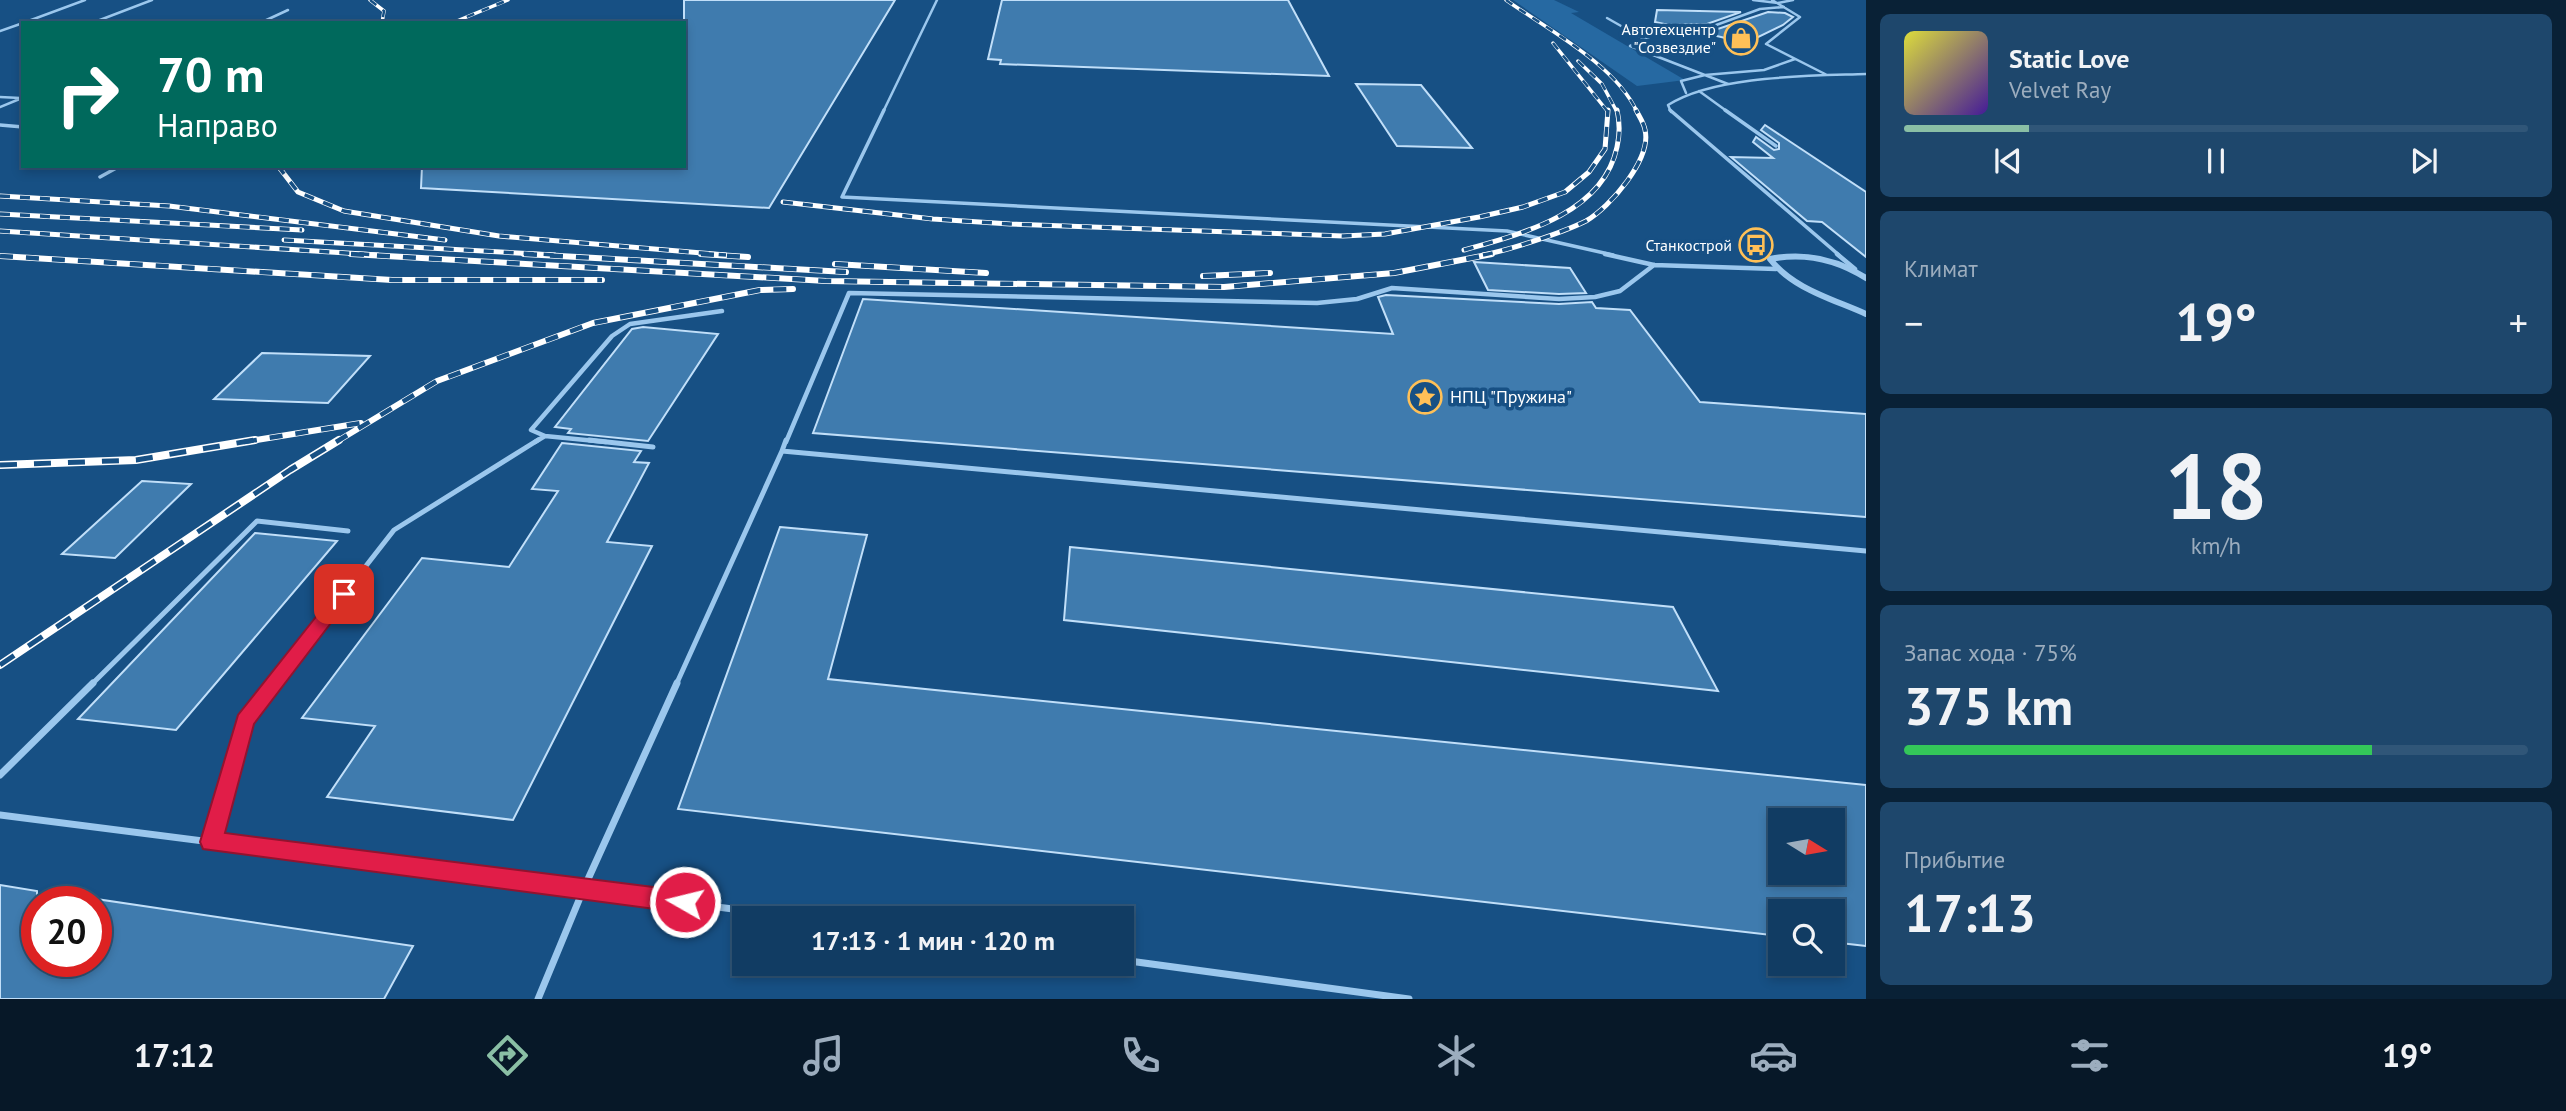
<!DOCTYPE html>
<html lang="ru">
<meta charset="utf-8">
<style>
:root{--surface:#113c63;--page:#1e476c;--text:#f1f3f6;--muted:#9cadbe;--line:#305678;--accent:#8abfa5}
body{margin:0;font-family:"PT Sans",sans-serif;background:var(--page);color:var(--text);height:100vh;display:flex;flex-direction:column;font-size:26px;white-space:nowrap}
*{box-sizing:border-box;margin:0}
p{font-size:23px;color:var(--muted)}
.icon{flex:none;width:38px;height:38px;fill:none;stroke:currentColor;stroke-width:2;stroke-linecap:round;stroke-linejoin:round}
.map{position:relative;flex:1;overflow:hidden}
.sheet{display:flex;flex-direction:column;gap:14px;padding:14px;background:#092136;width:700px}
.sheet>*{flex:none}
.top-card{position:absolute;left:21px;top:21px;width:665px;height:147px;border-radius:0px;box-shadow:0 4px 10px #0003,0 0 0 2px var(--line);background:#00695c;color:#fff;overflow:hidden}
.needle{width:46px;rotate:101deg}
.fabs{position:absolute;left:1768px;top:808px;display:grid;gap:14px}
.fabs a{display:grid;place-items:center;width:77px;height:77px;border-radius:0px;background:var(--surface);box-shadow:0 4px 10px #0003,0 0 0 2px var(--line);font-size:35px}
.speed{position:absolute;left:21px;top:886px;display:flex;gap:14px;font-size:35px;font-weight:700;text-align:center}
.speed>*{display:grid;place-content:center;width:91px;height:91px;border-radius:50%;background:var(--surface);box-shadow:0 4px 10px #0003,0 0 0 2px var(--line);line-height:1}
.speed .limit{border:10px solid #d22;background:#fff;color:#111}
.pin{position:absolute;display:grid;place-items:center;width:60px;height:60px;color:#fff;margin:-30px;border-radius:14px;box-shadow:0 4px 10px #0006}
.me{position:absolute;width:77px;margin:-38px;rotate:278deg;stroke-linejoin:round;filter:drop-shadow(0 0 5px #0008)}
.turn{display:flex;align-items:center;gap:24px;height:147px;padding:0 21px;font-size:32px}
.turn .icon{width:91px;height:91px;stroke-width:2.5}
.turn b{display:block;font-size:49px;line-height:60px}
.big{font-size:52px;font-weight:800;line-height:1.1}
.sheet .widget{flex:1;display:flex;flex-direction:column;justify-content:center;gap:10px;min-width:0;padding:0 24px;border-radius:10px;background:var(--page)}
.sheet .dial{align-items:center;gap:0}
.dial b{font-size:91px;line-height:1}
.song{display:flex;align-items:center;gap:21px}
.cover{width:84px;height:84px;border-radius:10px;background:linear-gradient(135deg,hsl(60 70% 55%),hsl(260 70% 35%))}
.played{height:7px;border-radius:4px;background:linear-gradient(90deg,var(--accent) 20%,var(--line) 20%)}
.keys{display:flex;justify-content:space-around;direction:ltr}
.heat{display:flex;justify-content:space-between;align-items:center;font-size:38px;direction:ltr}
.charge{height:10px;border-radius:5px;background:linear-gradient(90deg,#34c759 75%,var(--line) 0)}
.trip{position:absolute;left:732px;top:906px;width:402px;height:70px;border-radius:0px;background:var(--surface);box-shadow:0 4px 10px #0003,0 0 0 2px var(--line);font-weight:800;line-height:70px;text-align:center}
.menu{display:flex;height:112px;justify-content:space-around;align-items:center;background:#071828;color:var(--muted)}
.menu .icon{width:49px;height:49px}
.menu .active{color:var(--accent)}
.menu b{font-size:32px;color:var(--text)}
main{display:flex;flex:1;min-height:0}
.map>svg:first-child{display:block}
</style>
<main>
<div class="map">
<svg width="1866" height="999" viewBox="0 0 1866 999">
<rect width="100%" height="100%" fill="#175084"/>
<path fill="#2669a2" d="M1513 0H1554L1579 12 1571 13 1685 80 1637 86Z"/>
<path fill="#3f7bae" stroke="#c1dff9" stroke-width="2" fill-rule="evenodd" d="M684 0H895L769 208 421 188 422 166H684Z
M1002 0H1288L1329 76 1000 64 1001 60 988 59Z
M1657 10 1741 12 1707 24 1669 25 1655 22Z
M1768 12 1785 13 1793 17 1783 25 1746 43 1700 32H1709Z
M1356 84 1421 85 1472 148 1397 146Z
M1765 125 1866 192V257L1822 222 1807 221 1731 157 1773 158 1753 142 1756 137 1774 150 1779 149V143L1761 130Z
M1474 262 1570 268 1586 293 1559 294 1488 290Z
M1386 295 1559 304 1592 302 1596 308 1630 310 1700 402 1866 414V517L813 433 863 299 1393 334 1378 297Z
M643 327 718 334 648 441 568 433 571 429 555 427 632 329Z
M262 353 370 356 328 403 214 399Z
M562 443 641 451 634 462 649 463 607 542 652 546 513 820 327 797 375 726 302 718 422 558 509 567 558 491 532 489Z
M142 481 191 484 115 558 62 554Z
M780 527 867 535 828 679 1866 785V946L1832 942V912H1780V936L678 809ZM1780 821H1832V873H1780Z
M255 533 337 541 176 730 78 719Z
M1070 547 1673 607 1718 691 1064 620Z
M0 885 37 891V961H96V899L413 946 384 999H0Z"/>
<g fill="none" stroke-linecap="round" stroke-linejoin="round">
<path stroke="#9bc7ed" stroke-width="2.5" d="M1753 0 1778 3 1793 0
M1772 0 1800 17 1766 44 1827 75
M1607 18 1644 39
M23 23 85 0
M92 23 152 0
M260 23 288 10
M0 31 23 23
M1728 84 1630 46 1666 29 1708 28 1760 9 1784 7
M1699 91 1728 112
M1686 93 1681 81 1705 75 1764 70 1795 59
M0 97 20 98
M0 107 22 98
M883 112 937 0
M1671 112 1668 105C1715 75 1810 76 1866 74"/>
<path stroke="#9bc7ed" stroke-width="3.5" d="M884 110 842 197 1507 231 1613 255
M1670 110 1839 255
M1725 110 1776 146
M0 125 23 127
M100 177 120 166"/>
<path stroke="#9bc7ed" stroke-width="4.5" d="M1605 254 1654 265 1776 269
M1837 254 1855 269
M545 436 531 430 612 336 630 324 722 311
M535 442 545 436 606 442
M786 442 849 293 1317 303 1357 299 1392 288 1559 299 1595 297 1620 291 1654 265"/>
<path stroke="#9bc7ed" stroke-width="5" d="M589 440 653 447
M786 440 782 451 1866 551
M91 685 257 521 348 531
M273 685 394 530 538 440
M676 685 782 451"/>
<path stroke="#9bc7ed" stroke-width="7" d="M0 775 93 683
M0 815 811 919
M211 842 245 721 275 683
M1122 960 1409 999
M538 999 584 888 677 683"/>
<path stroke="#9bc7ed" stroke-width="6" d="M1866 278C1836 259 1805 252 1770 259 1793 289 1833 299 1866 314"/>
<defs>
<path id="rail-far3" d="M370 0 384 11 382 23
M1506 0C1547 29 1616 65 1637 112
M452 23 508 0
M1553 43 1608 112
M1578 61 1602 84 1617 112"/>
<path id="rail-far2" d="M278 166 298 192 344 211 499 236 726 255
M0 196 169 206 445 240
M783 202 933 219 1010 224 1343 236 1385 234 1479 217 1523 207 1565 192 1589 172 1605 149 1608 110
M0 214 302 230
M0 231 378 255
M284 240 555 255
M1464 250C1521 234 1603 214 1617 147 1620 134 1620 123 1617 110
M1483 255C1509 250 1562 233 1586 221 1610 207 1652 159 1645 130 1644 123 1639 116 1636 110"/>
<path id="rail-far1" d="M351 254 826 281 1224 287 1394 273 1492 254
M524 254 846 272
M701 254 748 257
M0 256 392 280H602
M835 264 986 273
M1203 276 1270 273
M244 442 361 423
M336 442 437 381 593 323 760 290 793 289"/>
<path id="rail" d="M0 465 136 460 255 440
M0 665 290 470 339 440"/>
</defs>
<use href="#rail-far3" stroke="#fff" stroke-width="3.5"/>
<use href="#rail-far2" stroke="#fff" stroke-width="5"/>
<use href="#rail-far1" stroke="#fff" stroke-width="6"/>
<use href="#rail" stroke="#fff" stroke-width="8"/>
<use href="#rail-far3" stroke="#175084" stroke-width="2.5" stroke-dasharray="8" stroke-linecap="butt"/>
<use href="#rail-far2" stroke="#175084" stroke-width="3.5" stroke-dasharray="10" stroke-linecap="butt"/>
<use href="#rail-far1" stroke="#175084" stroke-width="4.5" stroke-dasharray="13" stroke-linecap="butt"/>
<use href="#rail" stroke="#175084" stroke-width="5" stroke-dasharray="17" stroke-linecap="butt"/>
</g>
<path fill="#e11d48" stroke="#92132f" stroke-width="2" d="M344 587 350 589 353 594 350 598 254 724 225 833 685 891 694 894 697 902 694 910 685 913 203 849 200 842 238 715 338 589Z"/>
<defs>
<symbol id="shop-ring" viewBox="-11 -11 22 22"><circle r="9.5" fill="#175084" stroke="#ffc057" stroke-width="1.5"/><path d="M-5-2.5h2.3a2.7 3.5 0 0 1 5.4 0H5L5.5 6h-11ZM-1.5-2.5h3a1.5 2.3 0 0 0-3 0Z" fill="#ffc057"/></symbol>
<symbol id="bus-ring" viewBox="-11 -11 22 22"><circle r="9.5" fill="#175084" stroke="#ffc057" stroke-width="1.5"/><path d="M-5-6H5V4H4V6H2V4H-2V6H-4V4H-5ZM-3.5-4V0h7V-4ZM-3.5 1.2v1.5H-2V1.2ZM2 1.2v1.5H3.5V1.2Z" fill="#ffc057"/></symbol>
<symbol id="sight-ring" viewBox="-11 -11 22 22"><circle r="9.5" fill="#175084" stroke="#ffc057" stroke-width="1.5"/><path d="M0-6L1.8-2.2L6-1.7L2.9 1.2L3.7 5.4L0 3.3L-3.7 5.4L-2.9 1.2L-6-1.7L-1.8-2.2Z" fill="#ffc057"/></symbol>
</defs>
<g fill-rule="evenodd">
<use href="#shop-ring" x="1722" y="19" width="38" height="38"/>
<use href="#bus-ring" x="1737" y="226" width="38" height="38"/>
<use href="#sight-ring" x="1406" y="378" width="38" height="38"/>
</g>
<g text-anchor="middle" stroke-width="7" stroke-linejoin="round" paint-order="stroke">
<g font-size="16" fill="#fff" stroke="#175084" text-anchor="end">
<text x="1716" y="35">Автотехцентр<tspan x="1716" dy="18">"Созвездие"</tspan></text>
<text x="1732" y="251">Станкострой</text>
</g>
<g font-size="18" fill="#fff" stroke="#175084" text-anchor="start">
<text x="1450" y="403">НПЦ "Пружина"</text>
</g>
</g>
</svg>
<div class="fabs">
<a><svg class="needle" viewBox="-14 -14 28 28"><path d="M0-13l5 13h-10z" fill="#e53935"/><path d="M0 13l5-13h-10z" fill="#9cadbe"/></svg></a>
<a><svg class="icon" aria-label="search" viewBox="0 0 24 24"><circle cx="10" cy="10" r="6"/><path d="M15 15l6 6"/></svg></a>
</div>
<div class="speed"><div class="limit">20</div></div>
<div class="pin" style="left:344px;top:594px;background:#d93025"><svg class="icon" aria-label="arrive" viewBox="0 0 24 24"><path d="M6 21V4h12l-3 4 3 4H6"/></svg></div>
<svg class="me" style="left:685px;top:902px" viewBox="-20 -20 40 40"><circle r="17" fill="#e11d48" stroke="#fff" stroke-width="3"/><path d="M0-11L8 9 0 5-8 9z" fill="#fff"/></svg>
<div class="trip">17:13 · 1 мин · 120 m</div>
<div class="top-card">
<div class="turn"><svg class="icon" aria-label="right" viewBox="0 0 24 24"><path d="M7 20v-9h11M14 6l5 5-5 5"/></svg><div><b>70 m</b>Направо</div></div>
</div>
</div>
<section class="sheet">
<div class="widget">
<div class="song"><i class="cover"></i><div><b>Static Love</b><p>Velvet Ray</p></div></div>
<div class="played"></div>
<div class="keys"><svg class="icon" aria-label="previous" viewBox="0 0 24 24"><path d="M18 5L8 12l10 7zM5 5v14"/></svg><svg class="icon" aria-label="pause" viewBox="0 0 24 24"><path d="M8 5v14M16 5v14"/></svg><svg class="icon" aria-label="next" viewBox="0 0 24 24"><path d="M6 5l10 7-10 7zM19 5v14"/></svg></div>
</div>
<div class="widget"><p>Климат</p>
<div class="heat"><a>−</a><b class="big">19°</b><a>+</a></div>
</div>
<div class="widget dial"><b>18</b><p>km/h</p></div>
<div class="widget"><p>Запас хода · 75%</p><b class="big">375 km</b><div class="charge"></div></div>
<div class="widget"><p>Прибытие</p><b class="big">17:13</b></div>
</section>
</main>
<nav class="menu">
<b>17:12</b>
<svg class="icon active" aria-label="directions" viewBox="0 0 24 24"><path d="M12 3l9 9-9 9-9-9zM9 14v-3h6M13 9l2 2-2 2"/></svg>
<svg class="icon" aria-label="music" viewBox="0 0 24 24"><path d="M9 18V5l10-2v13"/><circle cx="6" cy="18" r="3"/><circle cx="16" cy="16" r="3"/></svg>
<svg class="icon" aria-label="phone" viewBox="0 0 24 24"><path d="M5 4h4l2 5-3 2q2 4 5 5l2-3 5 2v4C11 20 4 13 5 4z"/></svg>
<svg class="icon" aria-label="climate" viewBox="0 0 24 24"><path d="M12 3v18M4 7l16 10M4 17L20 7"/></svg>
<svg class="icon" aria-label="car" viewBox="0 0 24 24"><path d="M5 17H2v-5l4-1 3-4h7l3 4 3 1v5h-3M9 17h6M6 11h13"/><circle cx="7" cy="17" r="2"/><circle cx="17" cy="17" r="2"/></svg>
<svg class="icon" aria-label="filters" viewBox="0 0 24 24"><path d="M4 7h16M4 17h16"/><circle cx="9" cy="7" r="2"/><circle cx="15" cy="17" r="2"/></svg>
<b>19°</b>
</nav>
